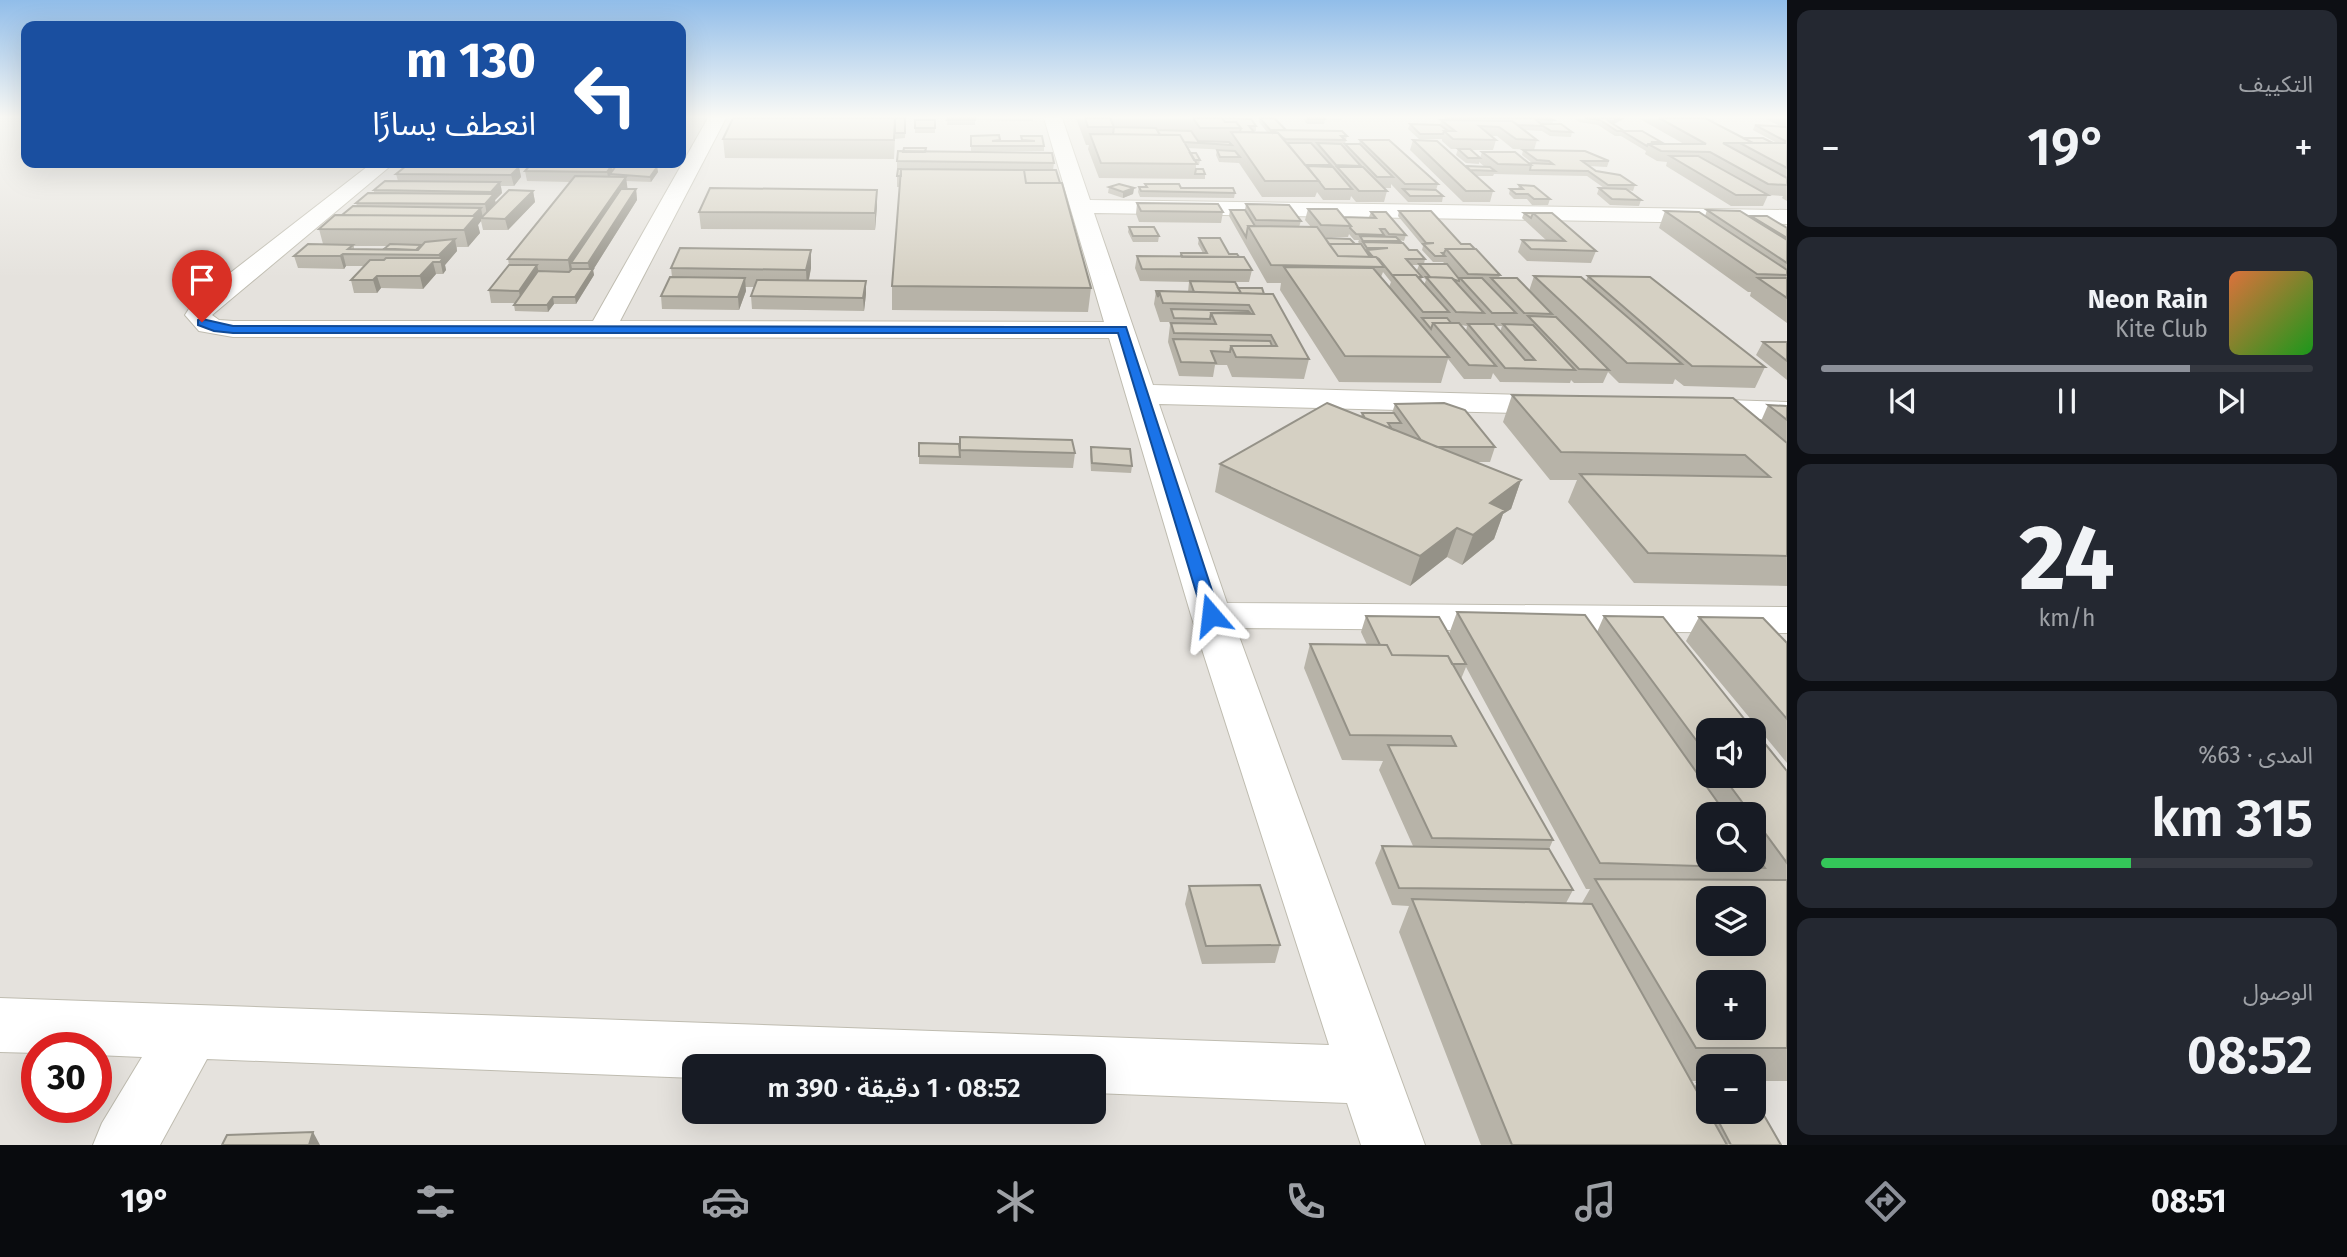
<!DOCTYPE html>
<html lang="ar">
<meta charset="utf-8">
<style>
:root{--surface:#171b24;--page:#242831;--text:#f1f3f6;--muted:#9ea1a6;--line:#363941;--accent:#8c9099}
body{margin:0;font-family:"Fira Sans","Noto Sans Arabic",sans-serif;background:var(--page);color:var(--text);direction:rtl;height:100vh;display:flex;flex-direction:column;font-size:26px;white-space:nowrap}
*{box-sizing:border-box;margin:0}
p{font-size:23px;color:var(--muted)}
.icon{flex:none;width:38px;height:38px;fill:none;stroke:currentColor;stroke-width:2;stroke-linecap:round;stroke-linejoin:round}
.map{position:relative;flex:1;overflow:hidden;direction:ltr}
.panel{display:flex;flex-direction:column;gap:10px;padding:10px;background:#0d0f14;width:560px}
.panel>*{flex:none}
.top-card{position:absolute;left:21px;top:21px;width:665px;height:147px;border-radius:14px;box-shadow:0 7px 28px #0002;direction:rtl;background:#1a4fa0;color:#fff;overflow:hidden}
.controls{position:absolute;left:1696px;top:718px;display:grid;gap:14px}
.controls a{display:grid;place-items:center;width:70px;height:70px;border-radius:14px;background:var(--surface);box-shadow:0 7px 28px #0002;font-size:35px}
.speed{position:absolute;left:21px;top:1032px;display:flex;gap:14px;font-size:35px;font-weight:700;text-align:center}
.speed>*{display:grid;place-content:center;width:91px;height:91px;border-radius:50%;background:var(--surface);box-shadow:0 7px 28px #0002;line-height:1}
.speed .limit{border:10px solid #d22;background:#fff;color:#111}
.pin{position:absolute;display:grid;place-items:center;width:60px;height:60px;color:#fff;margin:-72px -30px;border-radius:50% 50% 50% 0;rotate:-45deg;box-shadow:0 0 7px #0007}
.pin .icon{rotate:45deg}
.me{position:absolute;width:77px;margin:-38px;rotate:343deg;stroke-linejoin:round;filter:drop-shadow(0 0 5px #0008)}
.turn{display:flex;align-items:center;gap:24px;height:147px;padding:0 35px;font-size:32px}
.turn .icon{width:91px;height:91px;stroke-width:2.5}
.turn b{display:block;font-size:49px;line-height:60px}
.big{font-size:52px;font-weight:600;line-height:1.1}
.panel .tile{flex:1;display:flex;flex-direction:column;justify-content:center;gap:10px;min-width:0;padding:0 24px;border-radius:14px;background:var(--page)}
.panel .dial{align-items:center;gap:0}
.dial b{font-size:91px;line-height:1}
.song{display:flex;align-items:center;gap:21px}
.cover{width:84px;height:84px;border-radius:10px;background:linear-gradient(135deg,hsl(20 70% 55%),hsl(120 70% 35%))}
.played{height:7px;border-radius:4px;background:linear-gradient(90deg,var(--accent) 75%,var(--line) 75%)}
.keys{display:flex;justify-content:space-around;direction:ltr}
.heat{display:flex;justify-content:space-between;align-items:center;font-size:38px;direction:ltr}
.charge{height:10px;border-radius:5px;background:linear-gradient(90deg,#34c759 63%,var(--line) 0)}
.trip{position:absolute;left:682px;top:1054px;width:424px;height:70px;border-radius:14px;background:var(--surface);box-shadow:0 7px 28px #0002;font-weight:600;line-height:70px;text-align:center;direction:rtl}
.tab-bar{display:flex;height:112px;justify-content:space-around;align-items:center;background:#090b0e;color:var(--muted)}
.tab-bar .icon{width:49px;height:49px}
.tab-bar .active{color:var(--accent)}
.tab-bar b{font-size:32px;color:var(--text)}
main{display:flex;flex:1;min-height:0}
.map>svg:first-child{display:block}
</style>
<main>
<section class="panel">
<div class="tile"><p>التكييف</p>
<div class="heat"><a>−</a><b class="big">19°</b><a>+</a></div>
</div>
<div class="tile">
<div class="song"><i class="cover"></i><div><b>Neon Rain</b><p>Kite Club</p></div></div>
<div class="played"></div>
<div class="keys"><svg class="icon" aria-label="previous" viewBox="0 0 24 24"><path d="M18 5L8 12l10 7zM5 5v14"/></svg><svg class="icon" aria-label="pause" viewBox="0 0 24 24"><path d="M8 5v14M16 5v14"/></svg><svg class="icon" aria-label="next" viewBox="0 0 24 24"><path d="M6 5l10 7-10 7zM19 5v14"/></svg></div>
</div>
<div class="tile dial"><b>24</b><p>km/h</p></div>
<div class="tile"><p>المدى · 63%</p><b class="big">315 km</b><div class="charge"></div></div>
<div class="tile"><p>الوصول</p><b class="big">08:52</b></div>
</section>
<div class="map">
<svg width="1787" height="1145" viewBox="0 0 1787 1145">
<rect width="100%" height="100%" fill="#f5f3ec"/>
<path fill="#e5e2dd" fill-rule="evenodd" d="M0 118H26V163H681V118H1787V1145H0ZM1708 730H1754V775H1708ZM1708 814H1754V859H1708ZM1708 898H1754V943H1708ZM1708 982H1754V1027H1708ZM37 1048H96V1108H37ZM695 1066H1094V1111H695ZM1708 1066H1754V1111H1708Z"/>
<g fill="none" stroke-linecap="round" stroke-linejoin="round">
<defs>
<path id="minor" d="M708 118H726L620 321 1104 322 1044 118H1062L1090 200 1787 210V224L1094 213 1153 385 1561 396 1572 398 1576 405 1572 412 1561 414 1159 404 1227 603 1787 607V633L1236 628 1425 1145H1361L1347 1103 1094 1093V1066H695V1078L207 1059 160 1145H93L102 1123 142 1057 96 1055V1048H37V1053L0 1052V998L1329 1045 1191 615 1109 338 233 337 199 331 185 315 194 301 372 163H394L212 315 219 320 233 321H593Z
M1695 399 1787 402V420L1695 417 1684 415 1679 408 1684 401Z"/>
</defs>
<use href="#minor" stroke="#bfbcb0" stroke-width="2"/>
<use href="#minor" fill="#fff" fill-rule="evenodd"/>
</g>
<path fill="#b7b3a8" fill-rule="evenodd" d="M906 118 905 138 895 139 894 159 725 158 723 139Z
M948 118H1033V121L975 120V125H947Z
M1076 118H1249L1256 126V131H1252L1254 132H1267L1259 122V118H1274L1286 130 1347 136 1345 144H1359L1360 140 1438 184 1436 190 1443 196 1442 202H1408L1391 184V188H1383L1387 191 1384 202H1356L1351 196 1350 200H1323L1317 192 1315 197H1262L1239 163 1219 162 1216 155 1217 150H1231L1187 148 1190 153 1200 160 1199 165H1196V169L1205 174V179L1099 178 1088 149 1089 145H1086Z
M1303 118H1342V120L1325 119 1324 124H1307Z
M1440 118H1551L1554 120 1552 124 1572 132 1571 137 1550 136 1542 131 1525 130 1537 140 1534 150 1513 149 1497 136H1491L1496 140 1493 150H1470L1480 158 1482 152 1530 163H1532L1522 155 1523 150 1609 161 1607 167 1589 166 1596 171 1635 185 1633 191 1628 190 1641 200 1639 206 1610 205 1597 194 1599 188H1604L1587 176 1494 174 1493 176H1476L1493 191 1490 202H1463L1410 150 1413 140 1466 166 1485 167 1479 162V164L1466 163 1456 155 1458 149H1451L1442 141V139H1419L1408 129 1410 124 1440 125 1441 120Z
M1573 118H1626L1614 124 1624 131 1661 142 1660 144H1684L1640 119V118H1714L1713 122 1743 138 1777 143 1753 130 1755 125 1782 127 1764 118H1787V201L1782 198 1783 196 1768 195 1763 206H1731L1666 166 1667 162 1657 161 1645 154 1646 151 1621 136H1615L1598 125 1579 122Z
M915 120H935V133H915Z
M971 136 1000 140V141H1021V136L1044 146V151H971Z
M926 152 1054 163 1053 170 1091 288 1088 312 892 310V286L900 187H897V161Z
M411 163H515L510 167H519L521 177 514 186H501L502 193 495 200 496 203 533 191 535 202 508 230H483L481 221 478 225 480 233 468 247H457V251L445 265 446 270 443 274H436L423 289 381 288 377 293H354L351 280 364 266H346L344 269 298 268 294 256 323 244 319 229 357 206 356 203 374 193V190L398 181 396 174 409 166 408 164ZM354 246H387L384 249H354Z
M538 163H618L615 167H612L613 170 657 167 658 172 651 182 626 181 627 189H636L637 200 593 270 594 275 576 304H554L548 312 515 311 514 305 515 303H491L489 290 509 265 508 259 570 182 527 181 525 171 538 164Z
M1145 184 1181 188 1235 193 1234 198 1140 197 1138 192 1139 187H1145Z
M1519 185 1550 199 1548 205H1532L1527 199H1514L1509 194 1510 189H1518Z
M1109 187 1134 188 1133 194 1123 198 1108 193Z
M1137 203 1223 212 1221 223 1139 222 1136 214Z
M1246 204 1301 221 1299 227H1311L1305 220 1308 209 1344 217H1369L1371 212 1406 235 1404 241 1399 240 1400 243 1409 250 1425 259 1424 264H1445L1443 262H1433L1422 250 1423 246 1398 216 1399 211 1461 244 1500 275 1499 278 1529 291 1534 276 1586 281 1588 276 1765 367 1755 388 1684 386 1675 379 1673 384 1619 383 1608 372 1603 383H1574L1571 380 1570 383 1500 382 1493 373 1491 379H1464L1448 359 1441 383 1339 382 1280 290 1281 283H1267L1229 216 1230 210H1245ZM1349 234 1354 240H1359L1358 242 1360 244 1325 238 1324 237H1348ZM1412 265H1419L1417 270 1426 280 1424 285 1421 281 1422 277ZM1383 272 1391 282 1389 287 1381 277ZM1461 325 1467 326 1466 331ZM1495 326H1502L1500 332Z
M877 206 875 230 701 229 699 212Z
M1707 210 1750 217 1751 216 1787 228V323L1750 296 1751 292H1748L1659 228 1665 211 1705 216Z
M1524 213H1552L1596 251 1591 263 1527 261 1518 252 1522 240 1547 241 1522 218Z
M1129 227 1159 236 1158 242H1133L1128 232Z
M1199 238 1229 254 1239 257 1252 270 1249 282H1235L1238 288 1264 294 1309 359 1304 379 1232 377 1227 365H1215L1213 377 1179 376 1168 342 1170 325 1169 322H1160L1154 304 1156 291 1188 292 1189 282 1140 281 1135 268 1137 256 1180 257 1181 253H1203L1198 244Z
M811 250V268L809 280 866 294 864 311 752 309 751 296 754 287H745L746 291 739 310 662 309 661 296 672 277 671 268Z
M1763 342H1787V380L1756 355Z
M1512 395 1761 421 1768 405 1787 406V586L1634 583 1568 502 1577 480H1550L1503 422Z
M1395 404 1495 447 1490 462H1475L1521 480 1511 509 1503 514 1494 539 1462 565 1447 557 1410 586 1215 492 1220 464 1361 416 1362 413H1392Z
M919 443 1075 453 1073 468 919 464Z
M1091 447 1132 466 1131 473 1091 471 1090 454Z
M1457 612 1597 632 1604 616 1708 730V775H1754L1787 771V1081H1754V1066H1708V1081H1691L1694 1087 1697 1083 1708 1084V1111H1754L1781 1145H1481L1399 932 1409 906 1392 905 1375 863 1382 846H1413L1379 770 1383 761 1342 760 1304 668 1310 644 1367 645 1361 632 1366 616 1449 634ZM1466 667 1586 889H1590L1582 903H1566L1573 890 1549 849 1553 840 1461 679ZM1708 814H1754V859Z
M1699 617 1787 643V763L1686 641Z
M1189 886 1280 945 1275 963 1202 964 1185 904Z"/>
<path fill="#959288" d="M1618 118H1626L1611 125 1613 121Z
M485 163H491L492 168 481 166Z
M508 163H515L506 171 504 166Z
M612 165 613 174H610L611 179 609 182 607 172Z
M519 167 521 177 514 186 511 175Z
M657 167 658 172 651 182 650 177Z
M626 177 628 192 571 263 573 275 571 278 568 260Z
M500 182 502 193 495 200 496 205 487 215 485 204 492 196 491 192Z
M1134 188 1133 194 1123 198V192Z
M636 189 637 200 593 270 594 275 576 304 575 297 590 274 588 263Z
M877 190V206L875 230V213Z
M533 191 535 202 508 230 505 219Z
M481 208 483 218H481V221L478 225 480 233 468 247 464 230 470 219Z
M455 239 457 251 445 265 446 270 443 274 439 255Z
M811 250V268L807 288 806 270Z
M343 254 346 266 344 269 340 256Z
M433 262 436 274 423 289 420 276Z
M537 265 540 277 521 303 519 291Z
M377 276 381 288 377 293 373 280Z
M745 278 746 291 739 310 738 297Z
M866 281V294L864 311 863 298Z
M553 297 554 304 548 312 547 305Z
M1521 480 1511 509 1503 514 1494 539 1462 565 1473 535 1490 503Z
M1457 528 1447 557 1410 586 1420 556Z
M313 1132 320 1145H309Z"/>
<path fill="#d5d0c3" stroke="#959288" stroke-width="2" fill-rule="evenodd" d="M733 118H895L894 140 723 139Z
M895 118H905V133H895Z
M948 118H975V120H947Z
M1085 118H1110L1114 127H1088Z
M1193 118H1222L1225 122H1236L1241 128H1200Z
M1222 118 1251 119 1256 126H1249L1254 132H1240L1241 128 1236 122H1225Z
M1260 118H1274L1286 130H1272V132Z
M1307 118H1324L1325 119H1308Z
M1446 118H1551L1554 120 1535 119 1541 124H1561L1572 132 1551 131 1543 126 1518 125 1512 121 1448 120Z
M1585 118H1618L1613 121 1607 120 1624 131H1617L1600 120Z
M1659 118H1705L1753 143H1723L1787 178V185L1768 184 1710 152 1661 151 1648 144H1706Z
M915 120H935V128H915Z
M1441 120 1512 121 1537 140 1516 139 1499 127 1479 126 1496 140 1453 139 1444 131H1455Z
M1410 124 1440 125 1448 131H1444L1443 134H1420Z
M1755 125 1787 127V142Z
M1114 127 1156 128 1160 135 1113 134Z
M1157 130 1191 131 1198 141 1229 142 1232 145 1184 142 1180 135H1160Z
M1272 130 1342 131 1347 136H1341L1345 140 1285 139 1283 138 1278 133 1274 132Z
M1622 131H1642L1661 142H1651L1655 144H1648L1647 146Z
M1231 132 1278 133 1319 181H1265Z
M1090 134 1180 135 1197 164 1101 163Z
M999 135 1000 140 992 141H1035L1022 140 1021 136H1042L1044 146H971V136Z
M1743 138H1763L1773 143H1753Z
M1360 140H1389L1438 184H1405Z
M1413 140 1437 141 1493 191H1466Z
M1287 143H1311L1331 165H1305Z
M1317 143 1341 144 1361 166 1336 165Z
M1740 143H1787V168Z
M1345 144H1360L1393 177H1377Z
M904 148H926L925 152H903Z
M1458 149H1470L1480 158H1468Z
M1217 150 1235 151 1240 157H1220Z
M1523 150 1585 151 1609 161H1582L1596 171 1620 175 1635 185H1608L1588 171 1530 170 1531 165 1530 163 1553 164 1549 161 1537 160Z
M898 151 1052 153 1054 163 897 161Z
M1482 152H1515L1531 165 1498 164Z
M1190 153H1196L1200 160H1194Z
M1670 156H1698L1768 195H1736Z
M411 163H485L481 166 519 167 511 175 396 174 406 166H413L408 164Z
M498 163H508L504 166H494Z
M531 164 612 165 607 172 525 171Z
M616 166 657 167 650 177 610 174Z
M1307 166 1333 167 1352 189H1325Z
M1466 166 1490 167 1495 171 1470 170Z
M1337 167H1363L1387 191H1359Z
M898 169H901V176H897Z
M901 169 1024 170 1026 183H1062L1091 288 892 286Z
M1196 169H1203L1205 174H1195Z
M1021 170H1056L1060 183H1026L1024 170Z
M575 176 626 177 568 260 508 259Z
M385 181 500 182 491 192 374 190Z
M1119 184 1134 188 1123 192 1109 187Z
M1145 184H1179L1181 188H1233L1235 193 1141 191 1139 187H1147Z
M1519 185 1534 186 1550 199H1534L1528 194H1516L1510 189H1523Z
M710 188 877 190 875 213 699 212Z
M1599 188 1626 189 1641 200 1612 199Z
M621 189H636L588 263H571Z
M1403 189 1436 190 1443 196H1410Z
M509 190 533 191 505 219 481 218Z
M368 193 494 194 485 204 356 203Z
M1137 203 1218 204 1223 212 1141 211Z
M1246 204 1289 205 1301 221 1256 220Z
M353 206 481 208 473 216 342 215Z
M1308 209H1337L1351 226 1321 225Z
M1230 210H1245L1255 226H1248L1246 237Z
M1707 210 1740 211 1787 240V263Z
M1399 211H1431L1461 244H1470L1475 249H1446L1444 253H1442L1445 256H1435L1423 244 1434 243H1426Z
M1665 211 1699 212 1787 270V275L1757 274Z
M1371 212H1386L1406 235 1389 234 1385 229H1380L1384 235 1356 234 1350 228 1351 226 1344 217 1376 218Z
M1524 213H1543H1533L1531 218Z
M1533 213H1552L1596 251 1531 249 1522 240 1565 241Z
M335 215 476 216 464 230 319 229Z
M1751 216H1767L1787 228V238Z
M1248 226 1317 227 1338 256 1376 257 1384 267 1271 265Z
M1129 227H1154L1159 236H1133Z
M1360 236 1396 237 1400 241H1363Z
M1199 238H1220L1229 254H1237L1239 257H1182L1181 253H1207Z
M1325 238 1350 239 1355 244H1329Z
M455 239 439 255 343 254 340 256H294L308 244 353 245 348 249 418 250 425 242Z
M1363 242 1403 243 1409 250H1417L1425 259H1406L1422 277H1418L1416 275H1392L1379 259 1376 257H1373L1367 250 1388 248H1367Z
M390 244 421 245 416 250 384 249Z
M1329 244H1361L1370 257 1338 256Z
M680 248 811 250 806 270 671 268Z
M1446 249H1476L1500 275 1468 274Z
M1137 256 1244 257 1252 270 1142 269Z
M386 258H443L440 262H433L420 276H377L373 280H351L370 260H384Z
M1419 264H1447L1459 279V281L1455 280 1452 278 1430 277Z
M509 265H537L519 291 489 290Z
M1284 267 1373 268 1449 357 1345 356Z
M572 269H593L575 297H553L547 305H514L538 271 569 272Z
M1392 275H1416L1449 312H1423Z
M1534 276 1581 277 1682 364 1627 363Z
M1588 276 1650 277 1765 367 1692 366Z
M670 277 745 278 738 297 661 296Z
M1426 277 1452 278 1484 313 1456 312Z
M1460 278H1482L1516 313H1492Z
M1491 278H1517L1552 314 1524 313Z
M1758 278H1787V298Z
M757 280 866 281 863 298 751 296Z
M1190 281 1235 282 1241 293 1159 291 1158 297 1156 291 1194 292Z
M1238 288H1262L1264 294 1241 293Z
M1159 291 1273 294 1309 359 1236 357 1231 346H1277L1271 335 1174 333 1171 323 1216 324 1211 313 1254 314 1249 305 1163 303Z
M1171 309 1248 311 1250 313H1211L1210 319 1174 318Z
M1528 316 1556 317 1609 370 1579 369Z
M1422 318H1447L1451 323H1433L1431 329Z
M1433 323H1459L1496 366 1469 365Z
M1468 324H1494L1525 360H1535L1503 324 1533 325 1575 370 1505 368Z
M1173 339 1270 341 1272 346H1231L1230 352 1211 351 1216 363 1181 362Z
M1763 342H1787V361Z
M1512 395 1733 398 1787 443V556L1648 553 1580 474 1770 477 1745 455 1561 452Z
M1327 403 1521 480 1490 503 1505 510 1473 535 1457 528 1420 556 1220 464Z
M1444 403 1465 410 1495 447H1437L1421 440 1395 404Z
M1768 405 1787 406V420Z
M1362 413H1394L1401 423H1388L1392 429 1365 418Z
M960 437 1072 440 1075 453 960 450Z
M919 443 959 444 960 457 919 456Z
M1091 447 1130 449 1132 466 1092 463Z
M1457 612 1585 615 1726 814H1708V859H1754V853L1765 868 1600 863Z
M1366 616 1439 617 1466 664H1452L1448 656 1392 655 1387 645H1380Z
M1604 616 1663 617 1753 730H1708V756Z
M1699 617 1763 618 1787 643V719Z
M1310 644 1387 645 1392 655 1448 656 1553 840 1432 838 1388 745 1456 746 1451 736 1350 735Z
M1754 730 1787 771V863L1754 818V814H1751L1722 775H1754Z
M1382 846 1549 849 1573 890 1399 888Z
M1595 879 1787 880V1048H1696ZM1708 898H1754V943H1708ZM1708 982H1754V1027H1708Z
M1260 885 1280 945 1206 946 1189 886Z
M1412 899 1592 904 1727 1145H1512Z
M1697 1083 1708 1084V1103Z
M1754 1098 1781 1145H1731L1713 1111H1754Z
M313 1132 309 1145H222L227 1135Z"/>
<linearGradient id="sky" x2="0" y2="1"><stop stop-color="#91bde9"/><stop offset="0.42" stop-color="#fafaf6"/><stop offset="1" stop-color="#fafaf6" stop-opacity="0"/></linearGradient>
<rect width="1787" height="278" fill="url(#sky)"/>
<path fill="#1a73e8" stroke="#114b97" stroke-width="2" d="M202 319 233 326 1126 327 1220 615 1211 620 1203 615 1118 333H233L214 331 198 325V320Z"/>
</svg>
<div class="controls">
<a><svg class="icon" aria-label="sound" viewBox="0 0 24 24"><path d="M4 9h4l5-4v14l-5-4H4zM17 9q2 3 0 6"/></svg></a>
<a><svg class="icon" aria-label="search" viewBox="0 0 24 24"><circle cx="10" cy="10" r="6"/><path d="M15 15l6 6"/></svg></a>
<a><svg class="icon" aria-label="layers" viewBox="0 0 24 24"><path d="M12 4l9 5-9 5-9-5zM3 14l9 5 9-5"/></svg></a>
<a>+</a>
<a>−</a>
</div>
<div class="speed"><div class="limit">30</div></div>
<div class="pin" style="left:202px;top:322px;background:#d93025"><svg class="icon" aria-label="arrive" viewBox="0 0 24 24"><path d="M6 21V4h12l-3 4 3 4H6"/></svg></div>
<svg class="me" style="left:1211px;top:615px" viewBox="-20 -20 40 40"><path d="M0-17L14 15 0 8-14 15z" fill="#1a73e8" stroke="#fff" stroke-width="4"/></svg>
<div class="trip">08:52 · 1 دقيقة · 390 m</div>
<div class="top-card">
<div class="turn"><svg class="icon" aria-label="left" viewBox="0 0 24 24"><path d="M17 20v-9H6M10 6l-5 5 5 5"/></svg><div><b>130 m</b>انعطف يسارًا</div></div>
</div>
</div>
</main>
<nav class="tab-bar">
<b>08:51</b>
<svg class="icon active" aria-label="directions" viewBox="0 0 24 24"><path d="M12 3l9 9-9 9-9-9zM9 14v-3h6M13 9l2 2-2 2"/></svg>
<svg class="icon" aria-label="music" viewBox="0 0 24 24"><path d="M9 18V5l10-2v13"/><circle cx="6" cy="18" r="3"/><circle cx="16" cy="16" r="3"/></svg>
<svg class="icon" aria-label="phone" viewBox="0 0 24 24"><path d="M5 4h4l2 5-3 2q2 4 5 5l2-3 5 2v4C11 20 4 13 5 4z"/></svg>
<svg class="icon" aria-label="climate" viewBox="0 0 24 24"><path d="M12 3v18M4 7l16 10M4 17L20 7"/></svg>
<svg class="icon" aria-label="car" viewBox="0 0 24 24"><path d="M5 17H2v-5l4-1 3-4h7l3 4 3 1v5h-3M9 17h6M6 11h13"/><circle cx="7" cy="17" r="2"/><circle cx="17" cy="17" r="2"/></svg>
<svg class="icon" aria-label="filters" viewBox="0 0 24 24"><path d="M4 7h16M4 17h16"/><circle cx="9" cy="7" r="2"/><circle cx="15" cy="17" r="2"/></svg>
<b>19°</b>
</nav>
